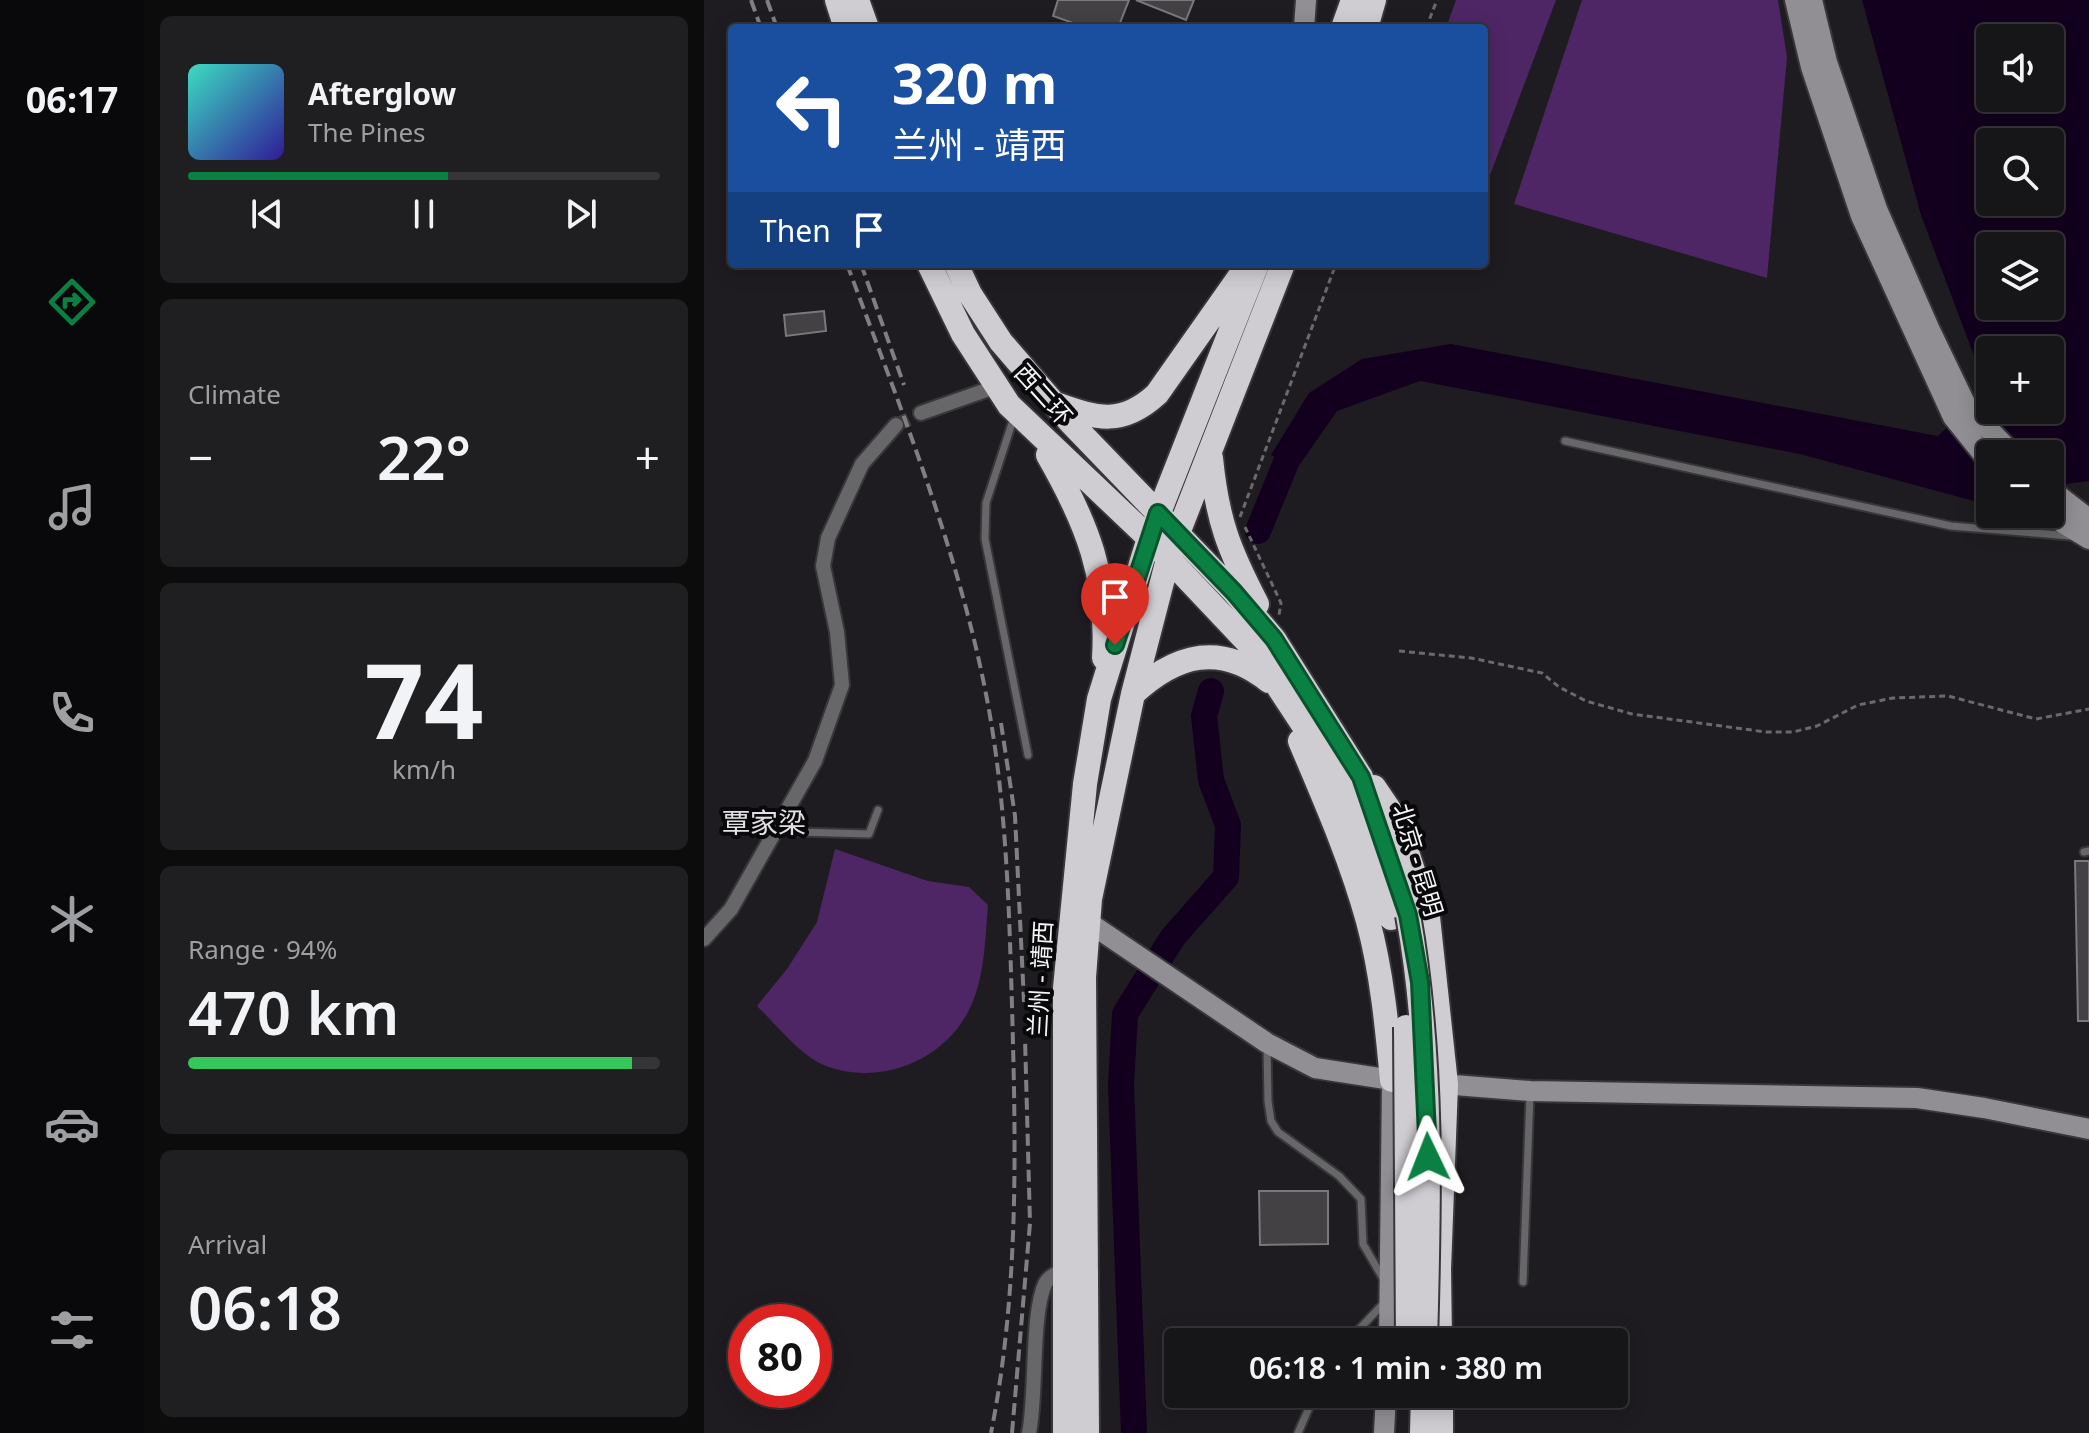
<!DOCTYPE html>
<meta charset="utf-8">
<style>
:root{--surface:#161518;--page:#1f1e21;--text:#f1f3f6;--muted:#9e9fa2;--line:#353437;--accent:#0b8043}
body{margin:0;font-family:"Noto Sans","Noto Sans SC",sans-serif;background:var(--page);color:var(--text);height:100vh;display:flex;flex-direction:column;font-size:30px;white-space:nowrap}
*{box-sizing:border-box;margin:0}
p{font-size:26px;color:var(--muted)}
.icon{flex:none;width:44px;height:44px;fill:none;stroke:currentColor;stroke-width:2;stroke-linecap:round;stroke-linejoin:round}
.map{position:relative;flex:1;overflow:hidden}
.panel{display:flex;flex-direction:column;gap:16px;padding:16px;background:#0c0c0d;width:560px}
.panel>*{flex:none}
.guide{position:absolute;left:24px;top:24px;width:760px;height:244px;border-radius:8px;box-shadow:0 4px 20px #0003,0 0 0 2px var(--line);background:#1a4fa0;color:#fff;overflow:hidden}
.controls{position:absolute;left:1272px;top:24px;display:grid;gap:16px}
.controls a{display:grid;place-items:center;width:88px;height:88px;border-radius:8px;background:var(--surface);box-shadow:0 4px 20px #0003,0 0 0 2px var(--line);font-size:40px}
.speed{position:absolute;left:24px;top:1304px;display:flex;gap:16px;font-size:40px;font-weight:700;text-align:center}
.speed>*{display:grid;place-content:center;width:104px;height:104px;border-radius:50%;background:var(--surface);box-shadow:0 4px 20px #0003,0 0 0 2px var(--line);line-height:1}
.speed .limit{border:12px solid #d22;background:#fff;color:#111}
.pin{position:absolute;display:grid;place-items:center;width:68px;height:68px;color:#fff;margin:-82px -34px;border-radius:50% 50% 50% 0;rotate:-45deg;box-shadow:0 0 8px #0007}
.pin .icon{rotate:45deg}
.me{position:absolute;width:88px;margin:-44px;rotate:358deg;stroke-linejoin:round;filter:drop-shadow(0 0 6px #0008)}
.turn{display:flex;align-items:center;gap:28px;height:168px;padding:0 32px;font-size:36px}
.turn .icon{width:104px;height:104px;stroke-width:2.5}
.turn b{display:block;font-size:56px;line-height:68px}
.then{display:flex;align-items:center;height:76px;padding:0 32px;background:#0003;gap:16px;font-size:30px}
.big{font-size:60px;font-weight:600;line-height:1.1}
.panel .tile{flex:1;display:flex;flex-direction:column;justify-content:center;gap:12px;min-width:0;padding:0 28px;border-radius:12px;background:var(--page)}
.panel .dial{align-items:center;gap:0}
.dial b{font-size:104px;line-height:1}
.song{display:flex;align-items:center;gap:24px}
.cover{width:96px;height:96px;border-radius:12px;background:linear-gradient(135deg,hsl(170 70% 55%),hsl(250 70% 35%))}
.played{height:8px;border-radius:4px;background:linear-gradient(90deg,var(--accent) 55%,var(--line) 55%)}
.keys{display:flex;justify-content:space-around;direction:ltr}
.heat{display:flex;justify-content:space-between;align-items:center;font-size:44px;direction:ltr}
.charge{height:12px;border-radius:6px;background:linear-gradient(90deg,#34c759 94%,var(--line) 0)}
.trip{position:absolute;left:460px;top:1328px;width:464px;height:80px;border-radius:8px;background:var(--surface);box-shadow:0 4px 20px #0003,0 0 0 2px var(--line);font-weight:600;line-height:80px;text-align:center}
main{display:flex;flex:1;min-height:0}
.tab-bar{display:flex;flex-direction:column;width:144px;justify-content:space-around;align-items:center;background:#09080a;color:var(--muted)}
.tab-bar .icon{width:56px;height:56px}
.tab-bar .selected{color:var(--accent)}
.tab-bar b{font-size:36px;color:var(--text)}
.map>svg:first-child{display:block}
</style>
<main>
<nav class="tab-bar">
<b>06:17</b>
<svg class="icon selected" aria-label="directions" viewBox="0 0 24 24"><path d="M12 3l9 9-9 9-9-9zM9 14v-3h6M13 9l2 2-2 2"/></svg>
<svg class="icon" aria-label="music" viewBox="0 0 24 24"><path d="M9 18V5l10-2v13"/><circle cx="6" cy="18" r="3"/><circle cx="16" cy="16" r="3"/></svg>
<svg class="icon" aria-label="phone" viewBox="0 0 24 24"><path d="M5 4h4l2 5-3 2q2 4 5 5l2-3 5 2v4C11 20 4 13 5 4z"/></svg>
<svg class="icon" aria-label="climate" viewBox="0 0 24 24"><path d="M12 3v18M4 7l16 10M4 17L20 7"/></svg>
<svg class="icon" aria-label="car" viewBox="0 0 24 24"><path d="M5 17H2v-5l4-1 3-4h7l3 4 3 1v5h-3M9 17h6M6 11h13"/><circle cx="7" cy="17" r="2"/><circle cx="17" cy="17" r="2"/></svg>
<svg class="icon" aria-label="filters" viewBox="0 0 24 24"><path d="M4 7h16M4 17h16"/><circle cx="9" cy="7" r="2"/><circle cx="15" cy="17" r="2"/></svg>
</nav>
<section class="panel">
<div class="tile">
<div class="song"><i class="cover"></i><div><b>Afterglow</b><p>The Pines</p></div></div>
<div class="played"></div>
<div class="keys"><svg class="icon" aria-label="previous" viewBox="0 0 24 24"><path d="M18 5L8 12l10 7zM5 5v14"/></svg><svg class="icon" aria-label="pause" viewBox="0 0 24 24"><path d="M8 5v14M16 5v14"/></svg><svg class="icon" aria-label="next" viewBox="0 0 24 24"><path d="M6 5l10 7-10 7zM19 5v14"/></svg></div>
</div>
<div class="tile"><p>Climate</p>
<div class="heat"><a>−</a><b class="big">22°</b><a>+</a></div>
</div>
<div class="tile dial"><b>74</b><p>km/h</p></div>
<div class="tile"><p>Range · 94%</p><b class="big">470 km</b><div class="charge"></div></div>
<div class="tile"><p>Arrival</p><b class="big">06:18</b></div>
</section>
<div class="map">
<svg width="1385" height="1433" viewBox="0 0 1385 1433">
<rect width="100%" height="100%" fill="#1e1c20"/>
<path fill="#4e2665" d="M752 0H852L780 191V28H742Z
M878 0H1074L1083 57 1063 278 810 204Z
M131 849 224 881 265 887 284 905C281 940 281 980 264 1012 238 1062 174 1086 122 1066 95 1055 74 1026 53 1006L83 969 113 922Z"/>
<path fill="#12001e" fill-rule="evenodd" d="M1158 0H1385V481L1346 486V454H1286V498L1270 501 1096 454 716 381 633 411 594 467 567 455 605 393 658 359 747 344 1234 436 1283 390 1217 215ZM1286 38H1346V98H1286ZM1286 142H1346V202H1286ZM1286 246H1346V306H1286ZM1286 350H1346V410H1286Z"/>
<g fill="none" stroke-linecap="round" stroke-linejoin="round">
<path stroke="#12001e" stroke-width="26" d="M554 531 590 443 598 433
M430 1433 417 1085 421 1014 469 937 522 877 524 825 507 780 500 716 507 691"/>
</g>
<path fill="#444145" stroke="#7a787c" stroke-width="2" d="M354 0H425L414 28H383L349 16Z
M432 0H490L482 20Z
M120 311 122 331 82 336 80 315Z
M1371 861H1385V1021H1374Z
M555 1191H624V1244L556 1245Z"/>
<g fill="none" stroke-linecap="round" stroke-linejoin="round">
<path stroke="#3e3c40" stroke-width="14" stroke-dasharray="14 7" stroke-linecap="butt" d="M192 425 217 413"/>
<defs>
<path id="lane" d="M310 417 282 503 281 539 324 755
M861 441 1247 526 1366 536
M74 826 94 832 165 834 174 810
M1380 852 1385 851
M563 1048 564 1101 567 1121 574 1132 635 1176 657 1199 659 1244 680 1280
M819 1282 826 1094
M643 1342 680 1303
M594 1433 611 1394"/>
<path id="street" d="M217 413 291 387
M0 939 27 909 111 761 138 685 133 632 119 566 124 538 158 464 192 425
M325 1433C333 1393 327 1315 341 1284 345 1276 353 1273 361 1270"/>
<path id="secondary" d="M1091 0 1107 67 1157 216 1249 417 1286 463
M1108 0 1123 62 1173 209 1225 328 1263 407 1309 454
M600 28 602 0
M1346 489 1385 519
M1344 514 1385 539
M384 922 563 1043 611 1068 688 1080 826 1091 1213 1098 1280 1108 1385 1129
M685 1342 688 1080
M680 1433 682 1394"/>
<path id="highway" d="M133 0 142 28
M153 0 163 28
M639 28 649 0
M662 28 670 0
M225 264 259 334 305 405 445 538 548 647 638 784 687 918
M252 264 266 294 297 342 367 423 530 592 570 639 657 777 704 915
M352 404C394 419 418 426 453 394L541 269
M344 455C383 523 405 578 400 658
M507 458C513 520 525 550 553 604
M429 694C472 654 516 642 565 681
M596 741C621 800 647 859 664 921 678 973 683 1027 688 1080
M670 787 693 821 724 917 742 1084 735 1269 736 1342
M737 1394V1433
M361 1433V988L381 784 395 699 445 538 553 264
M383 1433 380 977 386 899 429 694 464 559 579 264
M718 1433 719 1394"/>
</defs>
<use href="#lane" stroke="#38363a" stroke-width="11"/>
<use href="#street" stroke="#38363a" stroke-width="18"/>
<use href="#secondary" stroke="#38363a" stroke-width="24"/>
<use href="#highway" stroke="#38363a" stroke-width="28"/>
<path stroke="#6a696c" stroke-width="3" stroke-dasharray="6 4" stroke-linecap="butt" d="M722 28 733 0
M536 517 632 264
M541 527 577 603 575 615
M695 651 767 658 838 673 855 687 882 701 928 714 1062 732H1089L1113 726 1154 705 1189 698 1244 696 1332 719 1385 709"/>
<use href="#lane" stroke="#676668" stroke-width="7"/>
<use href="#street" stroke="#676668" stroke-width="14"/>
<use href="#secondary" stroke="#918f93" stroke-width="20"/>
<use href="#highway" stroke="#d0cdd2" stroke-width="24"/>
<path stroke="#817f82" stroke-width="4" stroke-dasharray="12 6" stroke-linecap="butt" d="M47 0 57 28
M63 0 73 28
M143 264C195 405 253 546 282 694 302 796 305 903 308 1006 312 1149 315 1292 287 1433
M157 264 200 385
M297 723 311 816 320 1002
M308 1433 326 1223 321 1038"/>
<defs>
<path id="highway-bridge" d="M704 915C729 1056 725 1200 721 1342
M702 1027 704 1342"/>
</defs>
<use href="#highway-bridge" stroke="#38363a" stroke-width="28" stroke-linecap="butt"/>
<use href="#highway-bridge" stroke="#d0cdd2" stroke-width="24"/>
</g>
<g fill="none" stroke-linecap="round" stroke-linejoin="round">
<defs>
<path id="route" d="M411 645 454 513 530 592 570 639 657 777 704 915 716 982 724 1157"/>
</defs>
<use href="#route" stroke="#07532c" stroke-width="20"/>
<use href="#route" stroke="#0b8043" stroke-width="14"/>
</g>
<g text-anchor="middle" stroke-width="8" stroke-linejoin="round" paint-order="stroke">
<g font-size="24" fill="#f5f4f6" stroke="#080709">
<text transform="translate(339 395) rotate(48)" y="8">西二环</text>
<text transform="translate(713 860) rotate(73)" y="8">北京 - 昆明</text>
<text transform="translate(337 979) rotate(-87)" y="8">兰州 - 靖西</text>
</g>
<g font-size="28" fill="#e3e0e5" stroke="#080709">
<text x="60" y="833">覃家梁</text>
</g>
</g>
</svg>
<div class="controls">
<a><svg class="icon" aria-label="sound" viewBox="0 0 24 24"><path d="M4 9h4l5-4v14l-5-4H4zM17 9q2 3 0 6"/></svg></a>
<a><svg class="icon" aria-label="search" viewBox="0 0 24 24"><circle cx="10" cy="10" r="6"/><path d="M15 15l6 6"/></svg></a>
<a><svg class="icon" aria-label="layers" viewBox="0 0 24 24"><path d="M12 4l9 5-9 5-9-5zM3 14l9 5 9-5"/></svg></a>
<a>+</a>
<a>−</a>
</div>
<div class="speed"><div class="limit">80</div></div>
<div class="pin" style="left:411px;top:645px;background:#d93025"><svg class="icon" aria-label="arrive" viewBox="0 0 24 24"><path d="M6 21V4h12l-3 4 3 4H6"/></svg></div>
<svg class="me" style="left:724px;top:1157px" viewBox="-20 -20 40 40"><path d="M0-17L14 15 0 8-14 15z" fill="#0b8043" stroke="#fff" stroke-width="4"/></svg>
<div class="trip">06:18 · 1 min · 380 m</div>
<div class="guide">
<div class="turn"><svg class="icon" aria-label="left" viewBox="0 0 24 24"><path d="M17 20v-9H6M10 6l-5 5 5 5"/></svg><div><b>320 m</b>兰州 - 靖西</div></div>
<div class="then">Then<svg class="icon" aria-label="arrive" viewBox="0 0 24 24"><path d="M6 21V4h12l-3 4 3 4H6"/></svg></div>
</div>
</div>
</main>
